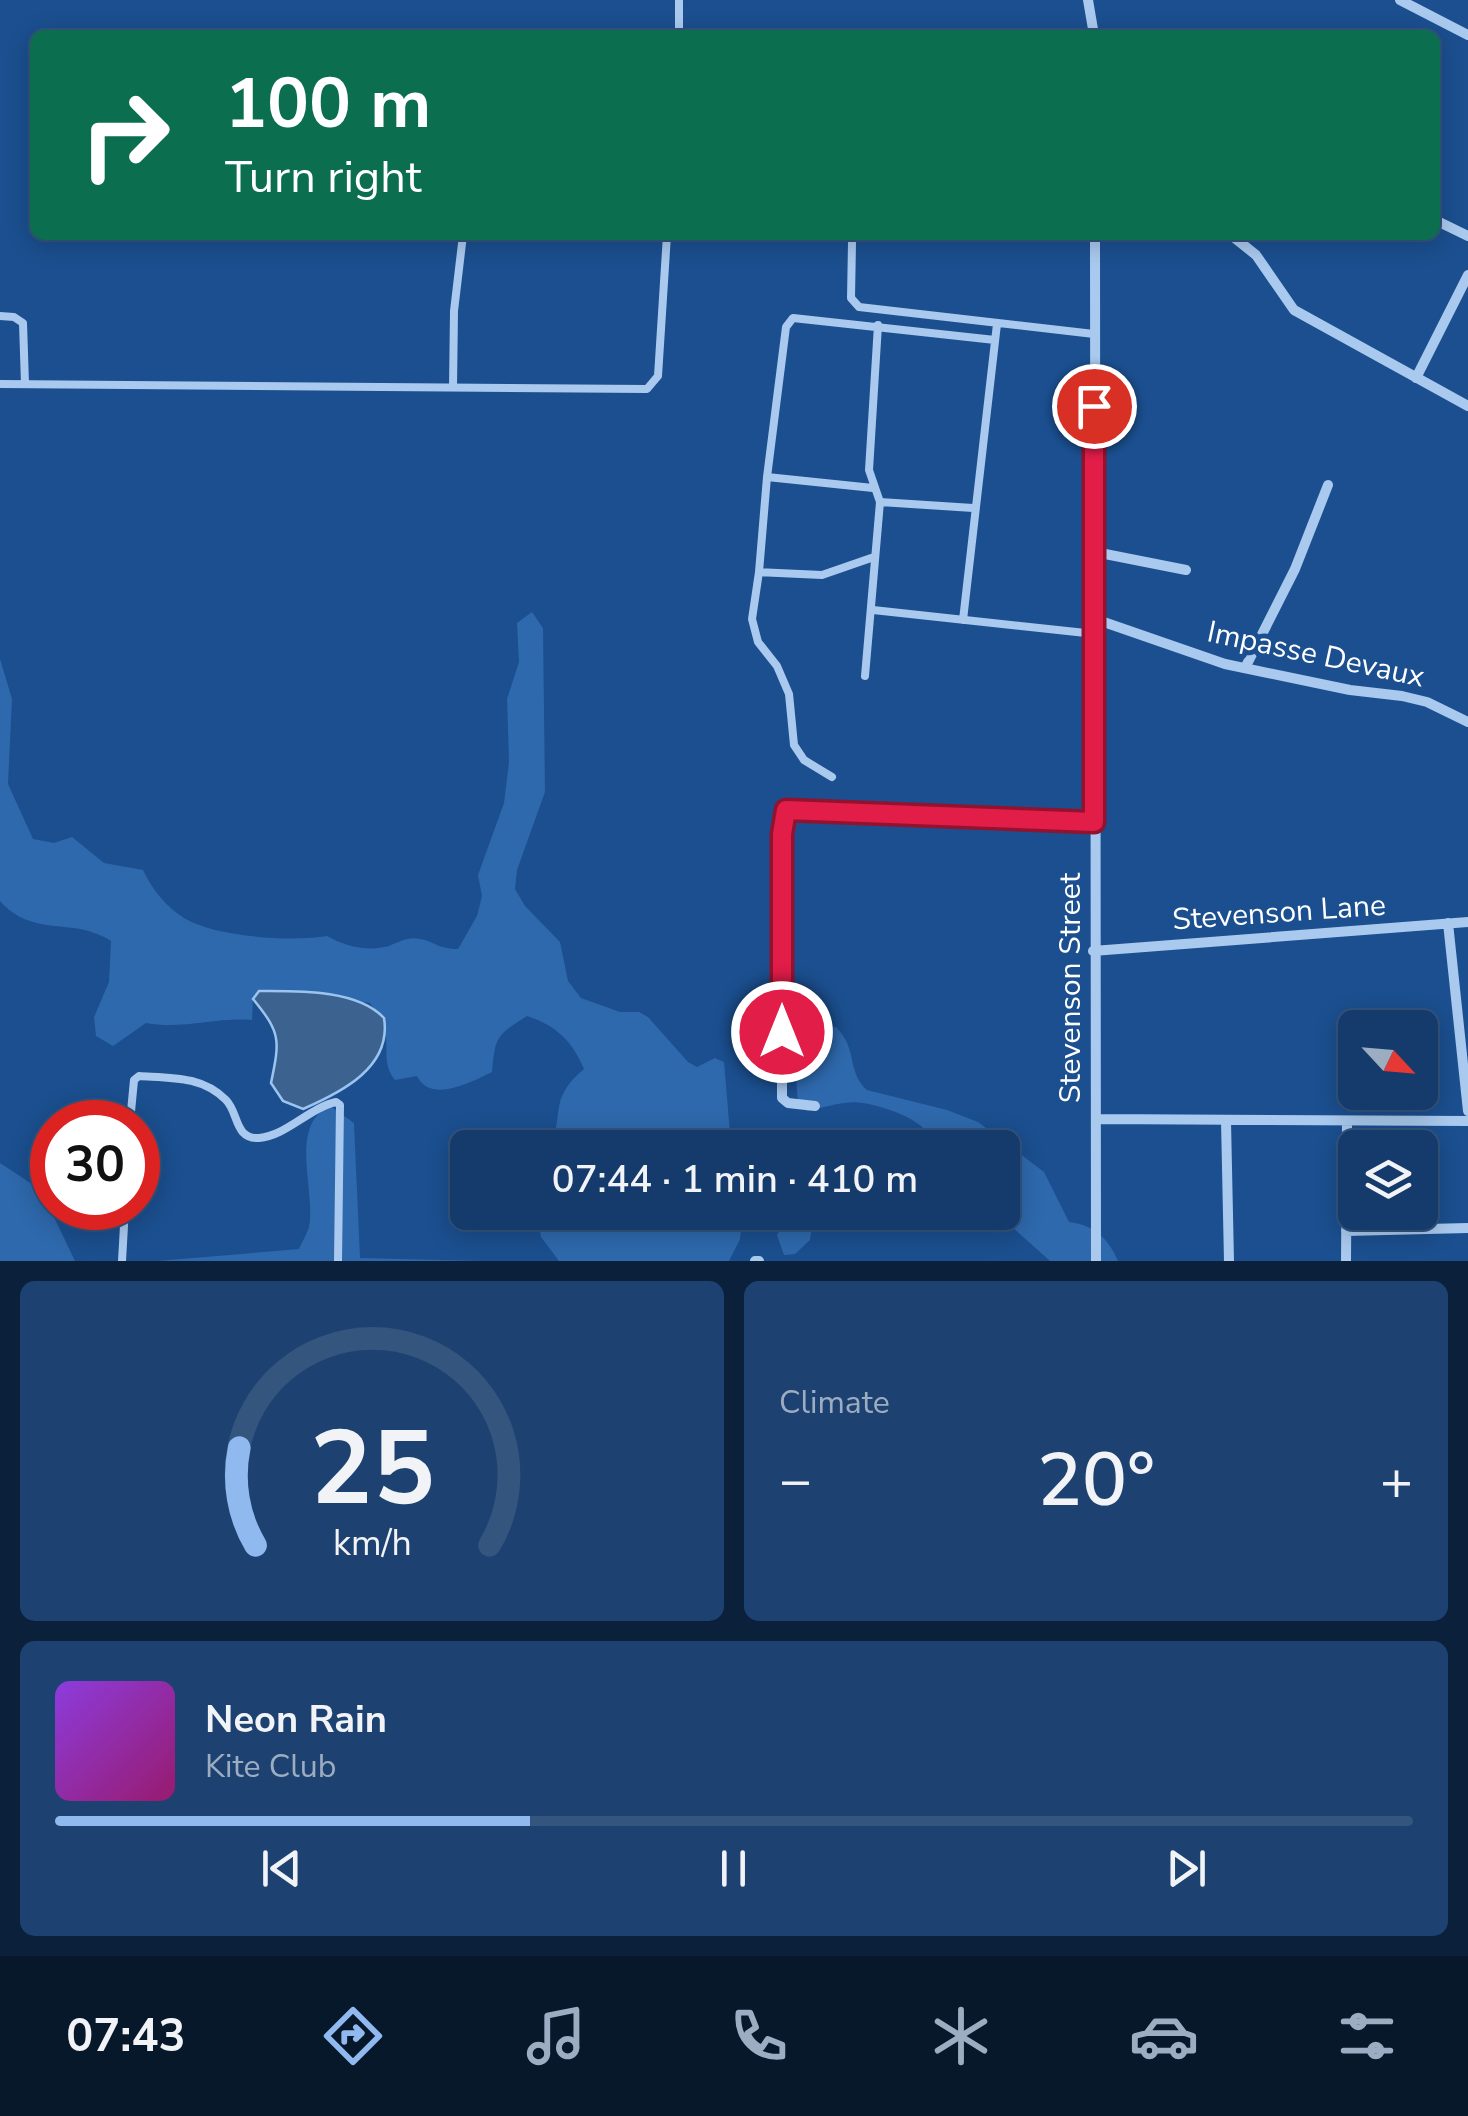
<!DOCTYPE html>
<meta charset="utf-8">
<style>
:root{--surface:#143b6b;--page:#1d4271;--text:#f1f3f6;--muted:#9dadc1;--line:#33557e;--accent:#90b9f0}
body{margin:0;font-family:"Nunito Sans",sans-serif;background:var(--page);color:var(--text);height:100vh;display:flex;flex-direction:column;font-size:38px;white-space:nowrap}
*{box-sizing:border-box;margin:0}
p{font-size:32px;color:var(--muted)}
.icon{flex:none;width:55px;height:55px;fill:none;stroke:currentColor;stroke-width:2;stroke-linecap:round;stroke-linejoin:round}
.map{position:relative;height:1261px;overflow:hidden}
.details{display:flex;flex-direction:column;gap:20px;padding:20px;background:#0b203b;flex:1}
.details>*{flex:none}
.hud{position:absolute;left:30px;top:30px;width:1410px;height:210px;border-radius:15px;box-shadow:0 5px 25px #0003,0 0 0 2px var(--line);background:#0b6e4f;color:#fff;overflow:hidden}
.needle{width:65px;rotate:116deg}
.controls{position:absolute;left:1338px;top:1010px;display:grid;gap:20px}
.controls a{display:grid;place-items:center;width:100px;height:100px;border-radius:15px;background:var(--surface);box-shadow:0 5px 25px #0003,0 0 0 2px var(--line);font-size:50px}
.speed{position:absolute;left:30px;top:1100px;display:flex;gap:20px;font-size:50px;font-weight:700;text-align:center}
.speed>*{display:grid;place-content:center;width:130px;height:130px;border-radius:50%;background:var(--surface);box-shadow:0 5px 25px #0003,0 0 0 2px var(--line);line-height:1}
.speed .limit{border:15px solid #d22;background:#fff;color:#111}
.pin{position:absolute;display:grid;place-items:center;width:85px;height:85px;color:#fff;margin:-42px;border:5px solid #fff;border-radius:50%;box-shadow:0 2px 10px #0007}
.me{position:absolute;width:110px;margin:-55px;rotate:0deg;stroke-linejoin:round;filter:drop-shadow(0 0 8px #0008)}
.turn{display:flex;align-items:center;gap:35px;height:210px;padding:0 30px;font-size:45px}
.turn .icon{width:130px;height:130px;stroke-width:2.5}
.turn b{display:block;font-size:70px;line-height:85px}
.big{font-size:75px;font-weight:600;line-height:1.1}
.details .card{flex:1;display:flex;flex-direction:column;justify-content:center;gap:15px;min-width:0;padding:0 35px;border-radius:15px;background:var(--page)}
.details .dial{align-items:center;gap:0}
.dial svg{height:260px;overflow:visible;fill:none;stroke:var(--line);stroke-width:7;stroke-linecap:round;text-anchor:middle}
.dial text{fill:var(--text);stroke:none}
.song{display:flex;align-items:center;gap:30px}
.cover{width:120px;height:120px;border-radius:15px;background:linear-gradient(135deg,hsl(270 70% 55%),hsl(320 70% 35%))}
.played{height:10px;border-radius:5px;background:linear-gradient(90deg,var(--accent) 35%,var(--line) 35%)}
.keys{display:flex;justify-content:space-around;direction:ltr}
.heat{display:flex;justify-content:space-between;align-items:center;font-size:55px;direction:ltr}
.details .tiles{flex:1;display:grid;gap:20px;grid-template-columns:1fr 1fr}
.card:last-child{grid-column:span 2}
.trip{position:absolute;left:450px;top:1130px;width:570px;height:100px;border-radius:15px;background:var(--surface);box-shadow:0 5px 25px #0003,0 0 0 2px var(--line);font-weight:600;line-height:100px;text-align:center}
.menu{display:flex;height:160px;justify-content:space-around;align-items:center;background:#08182b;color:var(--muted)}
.menu .icon{width:70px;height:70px}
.menu .selected{color:var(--accent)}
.menu b{font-size:45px;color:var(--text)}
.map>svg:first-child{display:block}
</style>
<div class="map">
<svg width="1468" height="1261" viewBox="0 0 1468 1261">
<rect width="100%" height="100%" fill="#1b4f8f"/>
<path fill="#2e69ad" d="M532 612 543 628 545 792 517 870 515 889 525 906 560 942 568 981 581 998 620 1012H639L648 1017 688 1062 697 1067 715 1058 724 1062 730 1133 735 1142 766 1147 804 1133 813 1139 817 1147H550C565 1114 548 1099 584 1069 572 1041 557 1026 527 1016 497 1035 495 1036 492 1072 471 1082 431 1104 417 1076L395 1080C380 1062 391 1043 383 1025 381 1017 374 1010 370 1003L289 991H259L253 999 252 1020C216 1017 182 1030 146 1023L113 1046 96 1036 94 1017 109 982 111 941C73 916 34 939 0 901V659L12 699 8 784 33 839 54 843 72 837 104 863 143 870C152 889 166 907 184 918 215 937 292 942 327 936 344 946 368 952 389 946 398 942 409 936 420 939 436 942 438 949 458 949L477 916 482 896 478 875 504 803 509 762 507 699 519 662 517 623Z
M836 1027C859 1051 846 1071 867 1090L947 1110 978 1122 1044 1172 1069 1222C1094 1225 1108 1238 1118 1261H1050L1010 1225 998 1224 990 1230 972 1221 966 1213 1002 1212V1148L933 1147C932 1121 886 1107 863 1103 846 1100 823 1108 807 1111L798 1104C796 1063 785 1034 836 1027Z
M330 1106 354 1123 360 1258 479 1261H157L299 1249C302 1242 307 1234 309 1227 316 1191 288 1125 330 1106Z
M0 1163 41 1190 75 1261H0Z
M536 1213V1212L743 1213 740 1239 729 1261H559L541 1237Z
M779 1213H814L810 1240 795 1254 784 1255 777 1235 786 1218Z"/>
<path fill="#3c6290" stroke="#9cc4f0" stroke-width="2.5" d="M259 991C297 991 357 989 384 1018 392 1067 342 1092 303 1109L283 1101 271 1083C280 1040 281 1033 253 999Z"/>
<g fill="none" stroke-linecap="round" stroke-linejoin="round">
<path stroke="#a9c9ee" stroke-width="8" d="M679 35V0
M852 243 851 298 859 307 1094 334
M0 316 14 317 23 323 25 384
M0 384 647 389 658 376 667 235
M453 387 454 311 463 235
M767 477 873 488
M880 502 973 508
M874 557 822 575 759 572 767 477 786 327 793 318 995 340
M759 572 752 619 758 642 777 666 789 694 794 745 804 760 832 777
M873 610 1095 634
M963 620 997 324
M865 676 880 502 869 470 878 325
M130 1122 134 1080 139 1076C172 1078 202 1076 226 1100 239 1113 234 1139 259 1138 286 1136 309 1108 336 1102L340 1105 338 1261
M122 1261 125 1208"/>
<path stroke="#a9c9ee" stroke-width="10" d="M1088 0 1094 35
M1400 0 1468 35
M1435 220 1468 236
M1095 235 1096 1261
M1231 235 1256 255 1294 310 1468 406
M1416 378 1468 275
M1095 552 1186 570
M1095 619 1225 664 1350 690 1402 696 1427 702 1468 722
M1245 668 1295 569 1328 485
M1448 923 1468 1111
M1093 951 1468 922
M815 1106 788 1103 782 1098V834L786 810 1094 822
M1096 1119 1468 1121
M1226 1121 1229 1261
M1346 1231 1468 1228
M755 1261H759
M1346 1261 1347 1122"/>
</g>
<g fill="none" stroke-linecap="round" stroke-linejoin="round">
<defs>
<path id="route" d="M782 1032V834L786 810 1094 822V406"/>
</defs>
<use href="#route" stroke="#92132f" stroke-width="25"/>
<use href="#route" stroke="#e11d48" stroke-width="18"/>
</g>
<g text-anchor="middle" stroke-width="10" stroke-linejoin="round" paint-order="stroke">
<g font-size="30" fill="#fff" stroke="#1b4f8f">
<text transform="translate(1316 654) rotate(12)" y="10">Impasse Devaux</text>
<text transform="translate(1279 912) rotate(-4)" y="10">Stevenson Lane</text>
<text transform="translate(1070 988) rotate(-90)" y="10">Stevenson Street</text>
</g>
</g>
</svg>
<div class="controls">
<a><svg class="needle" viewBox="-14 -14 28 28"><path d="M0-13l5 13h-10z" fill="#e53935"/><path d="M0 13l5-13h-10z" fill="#9dadc1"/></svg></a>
<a><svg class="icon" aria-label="layers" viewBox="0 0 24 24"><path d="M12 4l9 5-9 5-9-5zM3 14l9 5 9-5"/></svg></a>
</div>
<div class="speed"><div class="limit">30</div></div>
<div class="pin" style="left:1094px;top:406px;background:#d93025"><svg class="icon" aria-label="arrive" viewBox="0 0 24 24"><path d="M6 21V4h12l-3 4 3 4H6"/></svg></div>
<svg class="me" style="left:782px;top:1032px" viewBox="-20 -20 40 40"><circle r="17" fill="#e11d48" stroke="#fff" stroke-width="3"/><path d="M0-11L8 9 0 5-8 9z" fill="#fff"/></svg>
<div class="trip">07:44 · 1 min · 410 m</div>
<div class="hud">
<div class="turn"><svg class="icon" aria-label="right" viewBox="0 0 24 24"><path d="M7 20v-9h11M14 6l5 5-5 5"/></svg><div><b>100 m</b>Turn right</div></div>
</div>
</div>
<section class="details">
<div class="tiles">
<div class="card dial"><svg viewBox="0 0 100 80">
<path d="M14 69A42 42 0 1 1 86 69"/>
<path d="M14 69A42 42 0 0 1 9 39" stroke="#90b9f0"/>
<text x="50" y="56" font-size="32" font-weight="700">25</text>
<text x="50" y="72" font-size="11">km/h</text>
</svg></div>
<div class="card"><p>Climate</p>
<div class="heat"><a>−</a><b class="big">20°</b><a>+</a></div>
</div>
<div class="card">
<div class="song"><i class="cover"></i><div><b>Neon Rain</b><p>Kite Club</p></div></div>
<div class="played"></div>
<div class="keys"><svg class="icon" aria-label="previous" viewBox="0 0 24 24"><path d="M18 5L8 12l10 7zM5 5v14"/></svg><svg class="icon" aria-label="pause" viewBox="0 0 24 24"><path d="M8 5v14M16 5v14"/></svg><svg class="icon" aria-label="next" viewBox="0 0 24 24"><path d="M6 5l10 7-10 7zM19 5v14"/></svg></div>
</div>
</div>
</section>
<nav class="menu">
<b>07:43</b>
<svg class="icon selected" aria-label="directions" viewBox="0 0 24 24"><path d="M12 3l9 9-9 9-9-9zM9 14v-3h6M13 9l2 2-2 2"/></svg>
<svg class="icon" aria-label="music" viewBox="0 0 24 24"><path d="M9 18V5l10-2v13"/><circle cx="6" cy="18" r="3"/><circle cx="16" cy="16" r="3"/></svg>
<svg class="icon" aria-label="phone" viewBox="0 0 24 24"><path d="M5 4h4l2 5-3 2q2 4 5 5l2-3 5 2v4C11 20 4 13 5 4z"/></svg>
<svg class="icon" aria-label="climate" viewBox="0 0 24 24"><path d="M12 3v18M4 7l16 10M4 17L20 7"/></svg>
<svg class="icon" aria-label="car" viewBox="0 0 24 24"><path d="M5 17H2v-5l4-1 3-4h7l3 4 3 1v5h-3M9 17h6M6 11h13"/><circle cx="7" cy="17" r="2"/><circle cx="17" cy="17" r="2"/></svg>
<svg class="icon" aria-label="filters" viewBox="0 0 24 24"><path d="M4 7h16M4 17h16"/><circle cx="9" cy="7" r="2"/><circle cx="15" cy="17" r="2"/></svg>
</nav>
